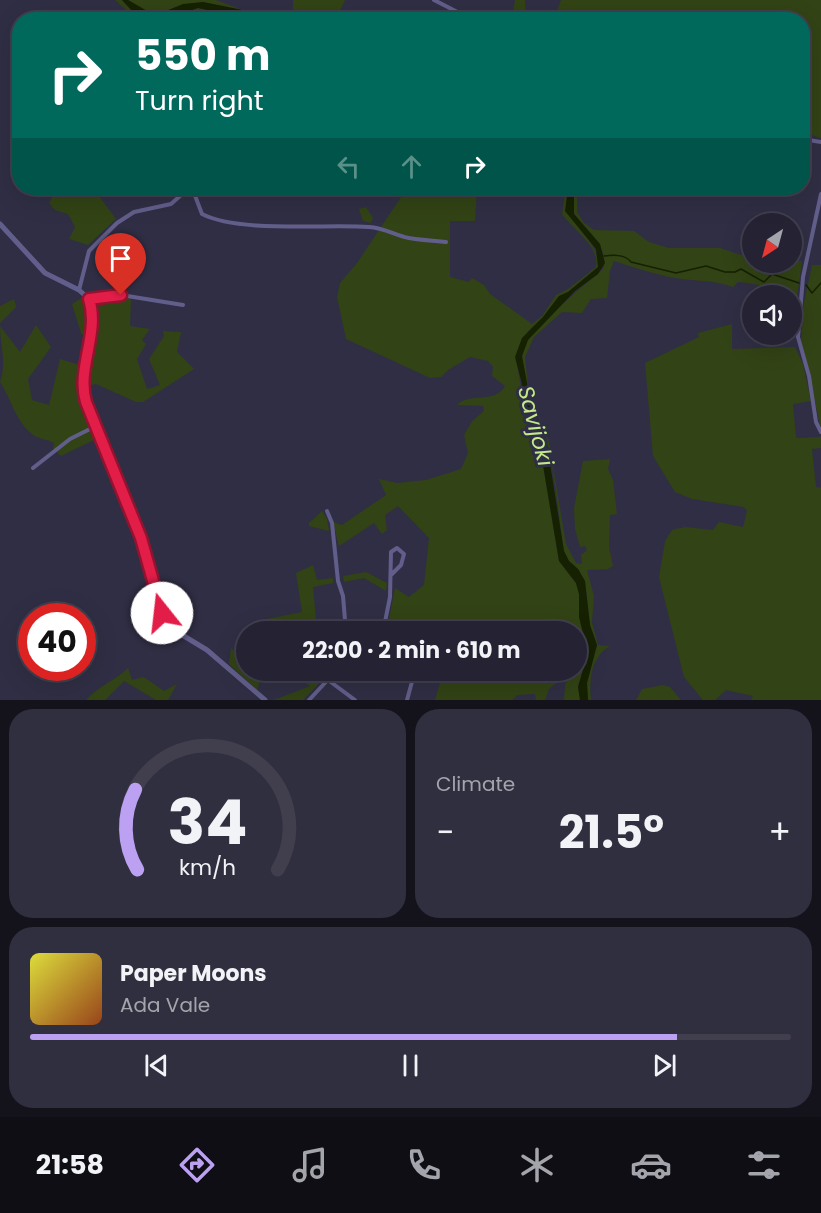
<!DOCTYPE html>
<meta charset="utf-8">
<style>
:root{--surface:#242233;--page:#302f3f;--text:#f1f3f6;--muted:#a3a4ac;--line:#413f4e;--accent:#bca0f2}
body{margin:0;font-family:Poppins,sans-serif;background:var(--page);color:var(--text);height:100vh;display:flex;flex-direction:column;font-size:22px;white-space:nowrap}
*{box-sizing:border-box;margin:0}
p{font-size:20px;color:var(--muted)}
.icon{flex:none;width:33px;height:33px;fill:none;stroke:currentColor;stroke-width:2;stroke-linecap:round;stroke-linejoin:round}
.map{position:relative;height:700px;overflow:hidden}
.side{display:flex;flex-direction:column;gap:9px;padding:9px;background:#14131c;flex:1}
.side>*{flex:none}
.hud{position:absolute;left:12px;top:12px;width:798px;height:183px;border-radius:24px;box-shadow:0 6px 24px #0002,0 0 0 2px var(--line);background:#00695c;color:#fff;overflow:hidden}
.needle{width:39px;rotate:216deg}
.tools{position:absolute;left:742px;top:213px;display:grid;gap:12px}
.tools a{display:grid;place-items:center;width:60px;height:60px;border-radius:50%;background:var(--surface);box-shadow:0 6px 24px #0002,0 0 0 2px var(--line);font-size:30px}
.speed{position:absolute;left:18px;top:603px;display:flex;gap:12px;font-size:30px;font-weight:700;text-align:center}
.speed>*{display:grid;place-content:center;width:78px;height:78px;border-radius:50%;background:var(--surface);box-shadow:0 6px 24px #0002,0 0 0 2px var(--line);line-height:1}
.speed .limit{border:9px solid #d22;background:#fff;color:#111}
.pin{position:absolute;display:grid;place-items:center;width:51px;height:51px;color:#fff;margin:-62px -26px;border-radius:50% 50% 50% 0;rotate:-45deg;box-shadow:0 0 6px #0007}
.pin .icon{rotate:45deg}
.me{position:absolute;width:66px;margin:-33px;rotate:344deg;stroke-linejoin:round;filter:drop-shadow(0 0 4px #0008)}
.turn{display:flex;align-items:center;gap:21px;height:126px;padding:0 24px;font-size:27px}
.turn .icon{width:78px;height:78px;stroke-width:2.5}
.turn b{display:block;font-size:42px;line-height:51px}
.lanes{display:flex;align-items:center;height:57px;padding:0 24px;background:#0003;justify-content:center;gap:30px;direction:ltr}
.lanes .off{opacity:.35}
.big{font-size:45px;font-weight:700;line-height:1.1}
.side .tile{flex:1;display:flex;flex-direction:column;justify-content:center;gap:9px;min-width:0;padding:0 21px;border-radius:24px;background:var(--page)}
.side .dial{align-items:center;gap:0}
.dial svg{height:156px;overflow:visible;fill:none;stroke:var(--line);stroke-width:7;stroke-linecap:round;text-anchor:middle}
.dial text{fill:var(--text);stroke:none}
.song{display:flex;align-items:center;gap:18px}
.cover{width:72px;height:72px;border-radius:9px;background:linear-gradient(135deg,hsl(60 70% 55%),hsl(20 70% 35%))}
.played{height:6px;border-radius:3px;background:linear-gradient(90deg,var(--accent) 85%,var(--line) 85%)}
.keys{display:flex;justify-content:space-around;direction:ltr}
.heat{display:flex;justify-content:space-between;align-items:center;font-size:33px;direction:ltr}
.side .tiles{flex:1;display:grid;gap:9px;grid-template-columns:1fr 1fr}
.tile:last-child{grid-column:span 2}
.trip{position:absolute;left:236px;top:621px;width:351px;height:60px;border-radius:30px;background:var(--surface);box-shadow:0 6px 24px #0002,0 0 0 2px var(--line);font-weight:700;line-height:60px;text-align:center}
.menu{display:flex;height:96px;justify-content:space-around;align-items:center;background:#0e0e14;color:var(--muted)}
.menu .icon{width:42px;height:42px}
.menu .on{color:var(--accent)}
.menu b{font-size:27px;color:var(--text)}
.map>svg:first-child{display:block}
</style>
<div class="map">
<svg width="821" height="700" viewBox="0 0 821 700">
<rect width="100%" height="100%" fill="#302e44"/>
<path fill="#324315" d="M115 0H122L134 13 152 19H137Z
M128 0H216L240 9 293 18V0H345L339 12 358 19H286L203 2 154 13 138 7Z
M515 0H525L526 19H512Z
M561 0H821V138L803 132 802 20 554 19Z
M198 8 247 19C233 19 218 15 204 15 191 16 179 19 165 20Z
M49 188H93L116 219 88 245 69 239 75 227 68 214 55 210 49 203 54 194Z
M407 188H477L475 221H450V277L469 282 472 278 484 285 490 294 532 324 542 316 556 295 568 289 596 267C600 246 573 230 562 214L566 188 568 190C559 221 603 242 598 267L568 292 559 296 543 317 527 332 516 359 525 410 539 441 559 561 576 583 579 594V617L588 653 578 686 580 700H564L566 675 549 689 545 700H536L535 694 517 695 512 700H435L440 683 423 675 422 671 576 670V632L418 631 407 622 389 619 395 588 409 597 424 585 429 538 398 506 385 515 387 530 382 534 374 523 339 546 333 522 342 525 386 495 379 479 397 483 426 480 461 469 468 453 464 435 472 421 484 411 483 406 457 405C469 392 496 404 505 386L492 376 493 367 488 361 470 357 448 370 441 377 430 378 346 339 337 297 340 283 357 263Z
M574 188H577V212L584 223 594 230 634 231 649 242 669 248H720L741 255 751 250 753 262 802 261 797 297C790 291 749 282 738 282L733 287C717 281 699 281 682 279 659 276 636 268 614 261L610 271 607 298 591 299 582 313 562 312 534 337 525 357 528 386 549 442 566 544 576 563 582 564 581 555 587 550 585 546 580 547 575 529 574 508 583 461 610 459 608 469 613 480 617 514 610 515 609 547 613 566 608 569 587 570 594 596 592 622 598 645 610 646C591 657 589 680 591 700L588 699 587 683 597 645 590 625 585 581 578 569 569 561 564 551C557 508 555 461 540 420 532 398 515 370 525 346 532 327 586 284 603 269 610 246 585 230 574 213Z
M366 207 373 218 371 223 363 221 359 209Z
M812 265H821V429L801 341 803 307Z
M83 297 88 308 86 339 81 333 72 304Z
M121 297 131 299 130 326 150 329 142 340 146 344 137 359 147 389 160 385 149 359 164 336 163 331 181 332 177 352 194 369 143 402H136L96 384 87 386 95 317 92 300Z
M14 299 16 307 0 323V306Z
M732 324V349L795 347 803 364 811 401 793 404 796 438 821 437V448L812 449 816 487 821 488V700H751L753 696 726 690 715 700H703L684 677 659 577 665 541 672 530 685 527 713 530 719 522 743 527 747 511 744 507 692 499 675 492 653 456 645 363 699 337 698 333Z
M36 325 51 347 28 379 32 400 49 405 60 359 83 366 81 398 98 438 61 456 53 448 54 443C47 439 38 439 32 434 14 419 12 400 0 382 7 363 0 345 0 326L20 352Z
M322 511 327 519 329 531 309 526V523Z
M313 565 317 580 333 578V583L313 587 317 631H272L262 620 302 612 296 573Z
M366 572 387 583 386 591 364 578 344 582 343 576Z
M231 648 246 663V670L263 671 257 690 229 664Z
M128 668 132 680 144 677 164 691 177 684 168 700H156L124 681 105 700H86C99 685 114 682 128 668Z
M289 671H325L327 675 303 700H274L310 686Z
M663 685 670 687 681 700H636L642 689Z"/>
<path fill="#152101" d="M122 0H128L149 12 161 13 183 4 203 2 286 19H247L198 8 165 19H152L134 13Z
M568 188H574V214L600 244 605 263 598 274 575 291 528 340 522 356 530 399 546 439 564 551 569 561 578 569 585 581 590 625 597 645 587 683 588 700H580L578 687 588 653 579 617V594L576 583 559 561 539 441 523 406 519 392 522 384 515 357 522 338 543 317 559 296 568 292 598 267 596 249 565 211Z"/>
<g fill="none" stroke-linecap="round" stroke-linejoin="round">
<path stroke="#152101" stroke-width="1.5" d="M604 256C613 255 625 254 631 262L676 273 706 266 725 272H735L741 269 764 282 772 274 799 283
M806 285 812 293 821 283"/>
<path stroke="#625e8b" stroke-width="4" d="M434 0 473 20
M802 139 821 142
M189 188 194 193 202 214C239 233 326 224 369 227 384 228 395 235 409 238 421 240 434 241 446 242
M821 194 803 277 798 337 809 376 816 422 821 432
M79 290 89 251 117 223 134 212 171 204 189 188
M89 299 121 295 183 305
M33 468 70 439 96 426
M327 511 332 523 338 581 343 596 346 632
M383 632 390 597 391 552 397 548 404 554 401 565 392 574
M328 680 355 700
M309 700 337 670
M407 700 413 678 411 670"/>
<path stroke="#625e8b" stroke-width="5" d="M0 224 45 273 79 290 89 299 91 324 84 395 141 538 162 613 174 630 207 650 265 700"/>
</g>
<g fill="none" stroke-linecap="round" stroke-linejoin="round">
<defs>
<path id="route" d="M121 295 89 299C100 333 76 369 86 402L141 538 162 613"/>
</defs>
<use href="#route" stroke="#92132f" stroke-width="15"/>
<use href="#route" stroke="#e11d48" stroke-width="10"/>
</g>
<g text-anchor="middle" stroke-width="6" stroke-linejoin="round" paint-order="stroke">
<g font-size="22" font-style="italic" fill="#c3e98b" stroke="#302e44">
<text transform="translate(536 426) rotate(75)" y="8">Savijoki</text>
</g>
</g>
</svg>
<div class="tools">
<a><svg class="needle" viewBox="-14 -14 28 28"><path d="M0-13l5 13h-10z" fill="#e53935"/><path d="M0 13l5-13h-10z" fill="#a3a4ac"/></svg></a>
<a><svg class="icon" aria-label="sound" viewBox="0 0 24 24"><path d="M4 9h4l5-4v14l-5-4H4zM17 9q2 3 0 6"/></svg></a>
</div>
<div class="speed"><div class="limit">40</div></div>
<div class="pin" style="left:121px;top:295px;background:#d93025"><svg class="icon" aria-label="arrive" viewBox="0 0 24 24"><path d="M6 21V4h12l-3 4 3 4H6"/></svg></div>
<svg class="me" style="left:162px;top:613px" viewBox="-20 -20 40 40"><circle r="19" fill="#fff"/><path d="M0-13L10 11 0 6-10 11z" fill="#e11d48"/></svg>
<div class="trip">22:00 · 2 min · 610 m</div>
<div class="hud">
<div class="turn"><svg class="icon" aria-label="right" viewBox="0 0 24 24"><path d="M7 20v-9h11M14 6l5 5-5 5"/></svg><div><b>550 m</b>Turn right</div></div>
<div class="lanes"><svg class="icon off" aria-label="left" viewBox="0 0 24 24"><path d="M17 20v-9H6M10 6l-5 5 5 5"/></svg><svg class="icon off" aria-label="ahead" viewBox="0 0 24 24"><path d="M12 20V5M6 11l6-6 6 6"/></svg><svg class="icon" aria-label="right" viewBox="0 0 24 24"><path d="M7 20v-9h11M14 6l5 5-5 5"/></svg></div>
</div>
</div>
<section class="side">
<div class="tiles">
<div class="tile dial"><svg viewBox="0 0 100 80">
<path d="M14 69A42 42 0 1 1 86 69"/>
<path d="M14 69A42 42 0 0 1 13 28" stroke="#bca0f2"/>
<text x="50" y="56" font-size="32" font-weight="700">34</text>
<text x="50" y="72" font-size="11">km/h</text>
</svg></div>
<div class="tile"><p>Climate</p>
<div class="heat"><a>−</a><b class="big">21.5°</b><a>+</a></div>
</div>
<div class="tile">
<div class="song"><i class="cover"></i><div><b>Paper Moons</b><p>Ada Vale</p></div></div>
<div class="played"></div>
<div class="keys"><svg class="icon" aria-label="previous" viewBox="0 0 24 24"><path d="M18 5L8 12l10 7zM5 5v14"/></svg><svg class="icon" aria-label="pause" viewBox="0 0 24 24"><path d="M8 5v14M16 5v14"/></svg><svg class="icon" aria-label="next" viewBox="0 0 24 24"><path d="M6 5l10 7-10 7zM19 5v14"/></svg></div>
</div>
</div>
</section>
<nav class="menu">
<b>21:58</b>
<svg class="icon on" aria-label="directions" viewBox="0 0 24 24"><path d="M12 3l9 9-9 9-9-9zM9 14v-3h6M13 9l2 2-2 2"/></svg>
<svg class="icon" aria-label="music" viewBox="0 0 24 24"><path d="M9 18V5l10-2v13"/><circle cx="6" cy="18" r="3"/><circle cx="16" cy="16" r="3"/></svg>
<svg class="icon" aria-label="phone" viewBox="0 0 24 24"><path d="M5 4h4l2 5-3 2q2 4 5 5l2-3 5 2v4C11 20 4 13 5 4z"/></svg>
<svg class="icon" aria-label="climate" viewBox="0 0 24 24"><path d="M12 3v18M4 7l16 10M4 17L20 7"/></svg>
<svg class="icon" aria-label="car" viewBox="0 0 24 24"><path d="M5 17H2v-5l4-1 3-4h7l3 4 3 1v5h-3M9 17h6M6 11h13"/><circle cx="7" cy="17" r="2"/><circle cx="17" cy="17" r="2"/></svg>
<svg class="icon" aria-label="filters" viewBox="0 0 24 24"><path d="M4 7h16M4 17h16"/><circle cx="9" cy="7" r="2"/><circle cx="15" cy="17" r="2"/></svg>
</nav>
